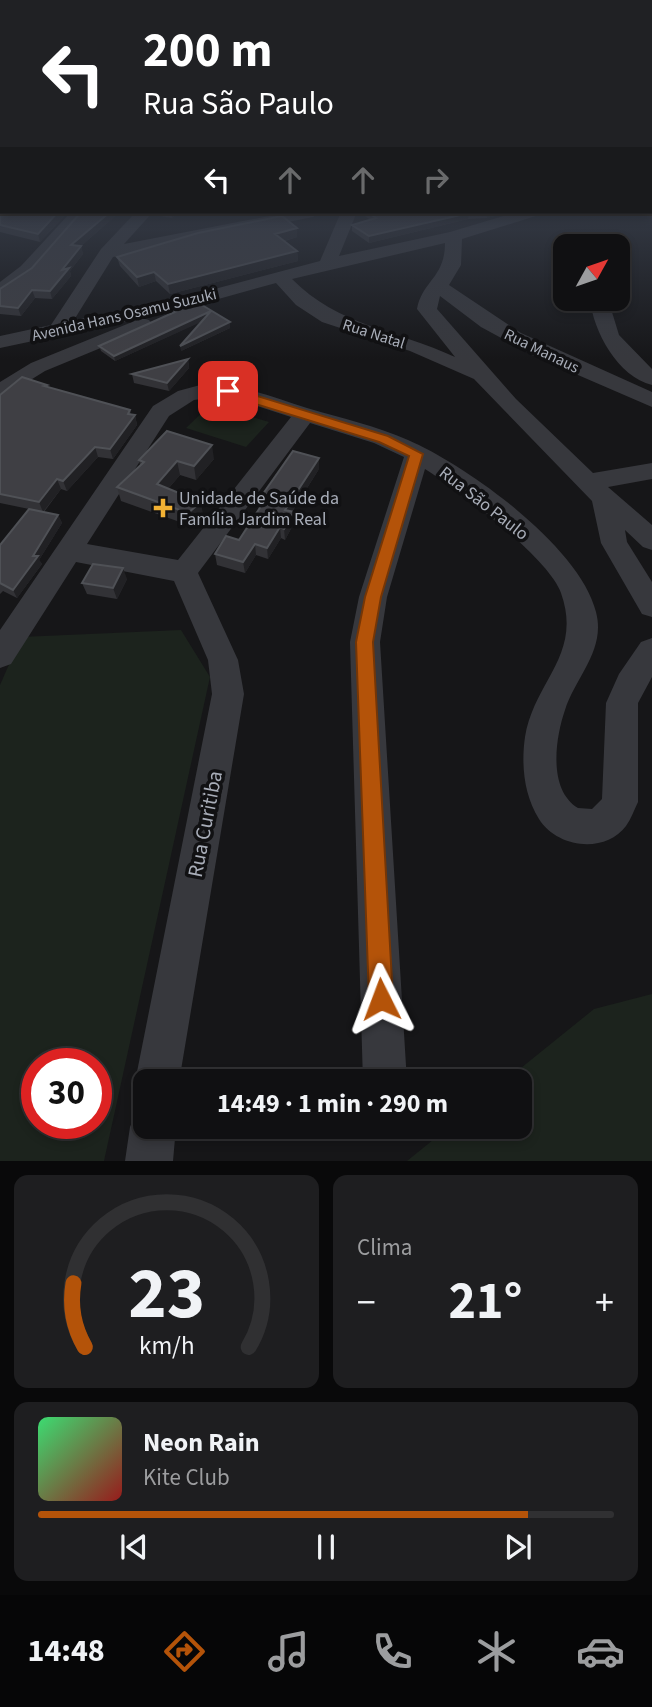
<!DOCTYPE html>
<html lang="pt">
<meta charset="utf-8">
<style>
:root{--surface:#101012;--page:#1e1e20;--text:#f1f3f6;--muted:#9c9d9f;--line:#303032;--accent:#b45309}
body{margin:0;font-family:"Source Sans 3",sans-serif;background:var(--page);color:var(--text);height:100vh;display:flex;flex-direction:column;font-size:26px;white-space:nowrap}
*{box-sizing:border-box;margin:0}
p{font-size:23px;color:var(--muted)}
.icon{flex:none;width:38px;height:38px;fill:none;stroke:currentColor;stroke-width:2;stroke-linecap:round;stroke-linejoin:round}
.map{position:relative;height:1161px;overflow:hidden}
.drawer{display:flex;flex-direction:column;gap:14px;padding:14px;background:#09090a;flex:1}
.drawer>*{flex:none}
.hud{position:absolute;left:0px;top:0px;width:653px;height:214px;box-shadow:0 4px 10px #0003,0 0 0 2px var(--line);background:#202124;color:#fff;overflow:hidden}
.needle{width:46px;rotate:50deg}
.buttons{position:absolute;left:553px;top:234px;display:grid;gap:14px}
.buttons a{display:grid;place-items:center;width:77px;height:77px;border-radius:14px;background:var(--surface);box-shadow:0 4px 10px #0003,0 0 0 2px var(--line);font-size:35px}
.speed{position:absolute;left:21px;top:1048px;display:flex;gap:14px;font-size:35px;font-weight:700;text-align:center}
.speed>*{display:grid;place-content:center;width:91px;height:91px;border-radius:50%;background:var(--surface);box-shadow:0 4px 10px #0003,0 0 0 2px var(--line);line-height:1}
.speed .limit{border:10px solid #d22;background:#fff;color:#111}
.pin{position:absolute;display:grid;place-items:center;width:60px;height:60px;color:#fff;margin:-30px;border-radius:14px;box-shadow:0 4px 10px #0006}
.me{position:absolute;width:77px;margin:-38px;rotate:357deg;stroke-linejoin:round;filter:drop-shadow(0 0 5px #0008)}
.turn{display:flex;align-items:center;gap:24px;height:147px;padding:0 28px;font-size:32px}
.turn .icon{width:91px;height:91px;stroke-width:2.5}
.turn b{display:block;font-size:49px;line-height:60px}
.lanes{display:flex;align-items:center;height:66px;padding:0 28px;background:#0003;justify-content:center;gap:35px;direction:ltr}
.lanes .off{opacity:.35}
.big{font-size:52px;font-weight:700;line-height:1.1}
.drawer .widget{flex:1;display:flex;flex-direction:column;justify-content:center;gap:10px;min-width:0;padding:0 24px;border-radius:14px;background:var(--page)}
.drawer .dial{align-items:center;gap:0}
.dial svg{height:182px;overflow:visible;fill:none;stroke:var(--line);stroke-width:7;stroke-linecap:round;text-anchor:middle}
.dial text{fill:var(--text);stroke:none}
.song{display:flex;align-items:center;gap:21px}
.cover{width:84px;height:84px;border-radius:10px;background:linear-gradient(135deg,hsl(140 70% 55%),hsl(0 70% 35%))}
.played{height:7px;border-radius:4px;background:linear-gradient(90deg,var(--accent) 85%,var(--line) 85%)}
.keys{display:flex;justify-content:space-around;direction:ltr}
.heat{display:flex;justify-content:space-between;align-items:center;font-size:38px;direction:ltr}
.drawer .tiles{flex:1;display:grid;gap:14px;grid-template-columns:1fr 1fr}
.widget:last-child{grid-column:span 2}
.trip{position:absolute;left:133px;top:1069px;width:399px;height:70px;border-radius:14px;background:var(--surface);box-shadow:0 4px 10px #0003,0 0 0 2px var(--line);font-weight:700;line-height:70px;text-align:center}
.tab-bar{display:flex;height:112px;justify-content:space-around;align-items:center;background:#060607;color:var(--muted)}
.tab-bar .icon{width:49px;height:49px}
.tab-bar .active{color:var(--accent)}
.tab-bar b{font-size:32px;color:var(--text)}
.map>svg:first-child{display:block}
</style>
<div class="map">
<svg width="652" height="1161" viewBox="0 0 652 1161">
<rect width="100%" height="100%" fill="#161618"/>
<path fill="#1c231d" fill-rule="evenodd" d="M210 405H211L269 422 246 447 186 428Z
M181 630 210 677 104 1161H0V685L21 637ZM37 1064H96V1124H37Z
M652 994V1161H407L449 1127H520V1082L505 1081 594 1009Z"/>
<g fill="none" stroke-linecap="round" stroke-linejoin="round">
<path fill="#37383d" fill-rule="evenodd" d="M71 212H87L33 274 0 297V282L21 266Z
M136 212H153L124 244 290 212H321L313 217 113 257 74 320 177 299 320 261 341 212H357L339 256 450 232 517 212H541L539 215 462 239 461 265 449 285 521 333 652 392V407L534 356 481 327 440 296 437 309 516 399 593 473 652 463V479L608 487 652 525V550L643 547 625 530 627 542 652 582V617L642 614 601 543 592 501 474 379 410 351 322 322 296 305 276 283 179 310 0 348V336L51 325 101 249ZM445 243C445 278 422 281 417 309L455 357C397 330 338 326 292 279Z
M590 299H608L619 335 652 369V385C618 377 593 331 590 299Z
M142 318 149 320 152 324 149 328 45 371 0 399V382L31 363Z
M204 384C241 384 273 397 307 408 341 418 376 426 408 440 468 466 580 547 596 612 606 650 576 676 565 710 555 739 548 790 578 808L592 809 602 799 606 703 619 674 641 642 652 638V677L638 703V802C634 810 631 819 626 826 605 854 557 848 539 819 524 795 521 765 525 737 534 681 583 655 561 593 549 558 457 489 425 469L387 597 380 642 407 1082H363L350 642 359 597 404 457 374 443 310 423 198 573 238 660 244 694 179 1082H145V1099L141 1098 135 1082 212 694 208 660 174 581 76 562 11 664 0 668V630L153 406 178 391ZM216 397 245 402 291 417 178 560 87 544 169 416 194 400Z
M145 1107V1127H176L173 1161H125L130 1127 137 1111Z"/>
</g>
<path fill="#323236" d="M0 196 2 212H68L40 242 0 232Z
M81 212H120L81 246 83 254 70 271 71 276 52 299 35 298 21 316 0 314V289L32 268Z
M153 212H178L172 218 154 215Z
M235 212H267V214L257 216Z
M360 212H509L487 218 468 219 369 243 352 231V225L370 220Z
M297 228V237L285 241 297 251 298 261 170 294 156 281 139 287 120 266 117 257Z
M197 302 230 322V328L181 351 202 321 115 361 101 351 99 346Z
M188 359 189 368 169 391 134 383 132 374Z
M47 385 48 388 130 410 131 414 135 415 137 425 113 459 98 457 67 491 61 489 44 512 58 515 62 523 39 560 42 564 17 598 3 591 0 594V545L29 509 0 503V395Z
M214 459 196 480 180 475 168 489 203 515 191 526 121 501 117 487 140 465 139 460Z
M319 469 292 512H294V523L285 540 281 538 268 559 256 555 245 573 217 565 215 554 239 540 259 509 258 501Z
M127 579 117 599 87 594 82 583Z"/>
<path fill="#212124" d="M58 212H68L40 242 38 234Z
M110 212H120L73 253 71 245Z
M171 212H178L172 218Z
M256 212H267V214L257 216Z
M488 212H509L487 218Z
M469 213 468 219 369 243V236Z
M297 228V237L276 243 275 234Z
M81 246 83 254 70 271 71 276 52 299 50 291 62 270Z
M297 251 298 261 170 294 168 284Z
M154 272 156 281 139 287 137 277Z
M32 290 35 298 21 316 18 308Z
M211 311 212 317 115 361 114 356Z
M230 322V328L181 351 180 346Z
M188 359 189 368 169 391 167 383Z
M130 410 132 418 135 415 137 425 113 459 110 449Z
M212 445 214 459 196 480 194 466Z
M95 447 98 457 67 491 63 481Z
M319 458V469L286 521 285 510Z
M177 461 180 475 160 498 157 484Z
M57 479 61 489 43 512 39 502Z
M201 502 203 515 191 526 188 513Z
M294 512V523L285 540 284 529Z
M58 515 62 523 39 560 42 564 17 598 13 590Z
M280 527 281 538 268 559 267 548Z
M255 544 256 555 245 573 243 562Z
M123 568 127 579 117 599 113 588Z"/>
<path fill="#3f3f44" stroke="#4f5156" stroke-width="2" d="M0 196H2V212H58L38 234 0 225Z
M81 212H110L71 245 81 246 62 270 69 268 50 291 32 290 18 308 0 306V289L32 268Z
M368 212H489L469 213 369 236 352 225 376 218Z
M282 216 297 228 275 234 297 251 168 284 154 272 137 277 117 257 198 233Z
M197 302 230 322 180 346 211 311 114 356 99 346Z
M188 359 167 383 132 374Z
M22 377 47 385 44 386 130 410 128 414 135 415 110 449 95 447 63 481 57 479 39 502 0 494V395Z
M167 431 212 445 194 466 177 461 157 484 201 502 188 513 117 487 144 462 139 460Z
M293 451 319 458 285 510 294 512 284 529 280 527 267 548 255 544 243 562 215 554 226 536 239 540 263 503 258 501Z
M29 509 58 515 33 556H38L13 590 0 583V545Z
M93 564 123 568 113 588 82 583Z"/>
<linearGradient id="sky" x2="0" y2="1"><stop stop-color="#0c0c0d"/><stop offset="0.55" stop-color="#363c48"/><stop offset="1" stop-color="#363c48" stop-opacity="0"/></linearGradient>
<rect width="652" height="359" fill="url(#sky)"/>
<path fill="#b45309" stroke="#753606" stroke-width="2" d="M228 387 388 436 423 454 381 597 373 642 393 999 390 1007 381 1011 373 1007 369 999 356 642 365 597 409 456 379 442 223 394 221 391Z"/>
<path fill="#f2b134" stroke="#111113" stroke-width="2.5" d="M159.5 497.5h7v7h7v7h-7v7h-7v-7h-7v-7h7z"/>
<g text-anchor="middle" stroke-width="7" stroke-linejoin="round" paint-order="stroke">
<g font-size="16" fill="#a8adb8" stroke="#111113">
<text transform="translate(124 314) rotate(-13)" y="6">Avenida Hans Osamu Suzuki</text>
<text transform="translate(374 333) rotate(18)" y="6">Rua Natal</text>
<text transform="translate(542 350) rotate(26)" y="6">Rua Manaus</text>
</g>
<g font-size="18" fill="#a8adb8" stroke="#111113" text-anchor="start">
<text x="179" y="504">Unidade de Saúde da<tspan x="179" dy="21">Família Jardim Real</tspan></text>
</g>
<g font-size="18" fill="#a8adb8" stroke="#111113">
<text transform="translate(484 503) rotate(38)" y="6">Rua São Paulo</text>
</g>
<g font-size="21" fill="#a8adb8" stroke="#111113">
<text transform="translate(205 824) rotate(-79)" y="7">Rua Curitiba</text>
</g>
</g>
</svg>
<div class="buttons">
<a><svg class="needle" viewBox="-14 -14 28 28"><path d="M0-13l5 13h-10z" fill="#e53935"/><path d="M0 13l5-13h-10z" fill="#9c9d9f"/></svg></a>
</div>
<div class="speed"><div class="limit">30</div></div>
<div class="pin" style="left:228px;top:391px;background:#d93025"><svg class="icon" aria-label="arrive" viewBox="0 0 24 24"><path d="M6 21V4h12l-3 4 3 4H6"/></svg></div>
<svg class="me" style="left:381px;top:999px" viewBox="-20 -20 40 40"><path d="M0-17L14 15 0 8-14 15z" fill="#b45309" stroke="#fff" stroke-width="4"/></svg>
<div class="trip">14:49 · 1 min · 290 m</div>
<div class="hud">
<div class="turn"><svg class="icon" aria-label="left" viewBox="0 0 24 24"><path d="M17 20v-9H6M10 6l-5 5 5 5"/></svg><div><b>200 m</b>Rua São Paulo</div></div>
<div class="lanes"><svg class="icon" aria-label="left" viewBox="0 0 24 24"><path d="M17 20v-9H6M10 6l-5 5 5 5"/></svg><svg class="icon off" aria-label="ahead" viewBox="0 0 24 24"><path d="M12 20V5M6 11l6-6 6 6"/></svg><svg class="icon off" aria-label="ahead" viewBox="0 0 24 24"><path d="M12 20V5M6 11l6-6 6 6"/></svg><svg class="icon off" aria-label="right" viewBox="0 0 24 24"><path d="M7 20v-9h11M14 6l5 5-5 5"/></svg></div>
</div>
</div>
<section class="drawer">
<div class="tiles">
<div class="widget dial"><svg viewBox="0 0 100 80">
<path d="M14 69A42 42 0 1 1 86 69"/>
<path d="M14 69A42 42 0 0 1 9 41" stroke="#b45309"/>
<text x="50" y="56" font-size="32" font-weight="700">23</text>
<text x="50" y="72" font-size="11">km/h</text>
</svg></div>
<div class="widget"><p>Clima</p>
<div class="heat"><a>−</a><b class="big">21°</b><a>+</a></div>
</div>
<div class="widget">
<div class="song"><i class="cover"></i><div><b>Neon Rain</b><p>Kite Club</p></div></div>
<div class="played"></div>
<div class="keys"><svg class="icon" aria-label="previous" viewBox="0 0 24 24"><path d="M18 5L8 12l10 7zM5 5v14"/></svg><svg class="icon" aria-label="pause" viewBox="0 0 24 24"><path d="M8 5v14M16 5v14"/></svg><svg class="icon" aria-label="next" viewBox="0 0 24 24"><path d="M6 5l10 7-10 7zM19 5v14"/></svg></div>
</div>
</div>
</section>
<nav class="tab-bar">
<b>14:48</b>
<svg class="icon active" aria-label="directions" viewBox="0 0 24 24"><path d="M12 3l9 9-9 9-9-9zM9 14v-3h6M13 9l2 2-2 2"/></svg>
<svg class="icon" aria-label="music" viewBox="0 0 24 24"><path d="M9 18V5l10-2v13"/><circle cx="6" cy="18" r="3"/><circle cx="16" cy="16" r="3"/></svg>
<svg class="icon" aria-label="phone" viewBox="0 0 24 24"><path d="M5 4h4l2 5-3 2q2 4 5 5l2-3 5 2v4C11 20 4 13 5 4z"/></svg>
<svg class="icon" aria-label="climate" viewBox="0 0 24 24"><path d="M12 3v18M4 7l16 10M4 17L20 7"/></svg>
<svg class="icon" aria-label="car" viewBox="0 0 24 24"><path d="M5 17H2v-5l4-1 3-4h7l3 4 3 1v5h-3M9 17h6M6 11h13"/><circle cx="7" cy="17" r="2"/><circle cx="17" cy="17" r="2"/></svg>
</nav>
